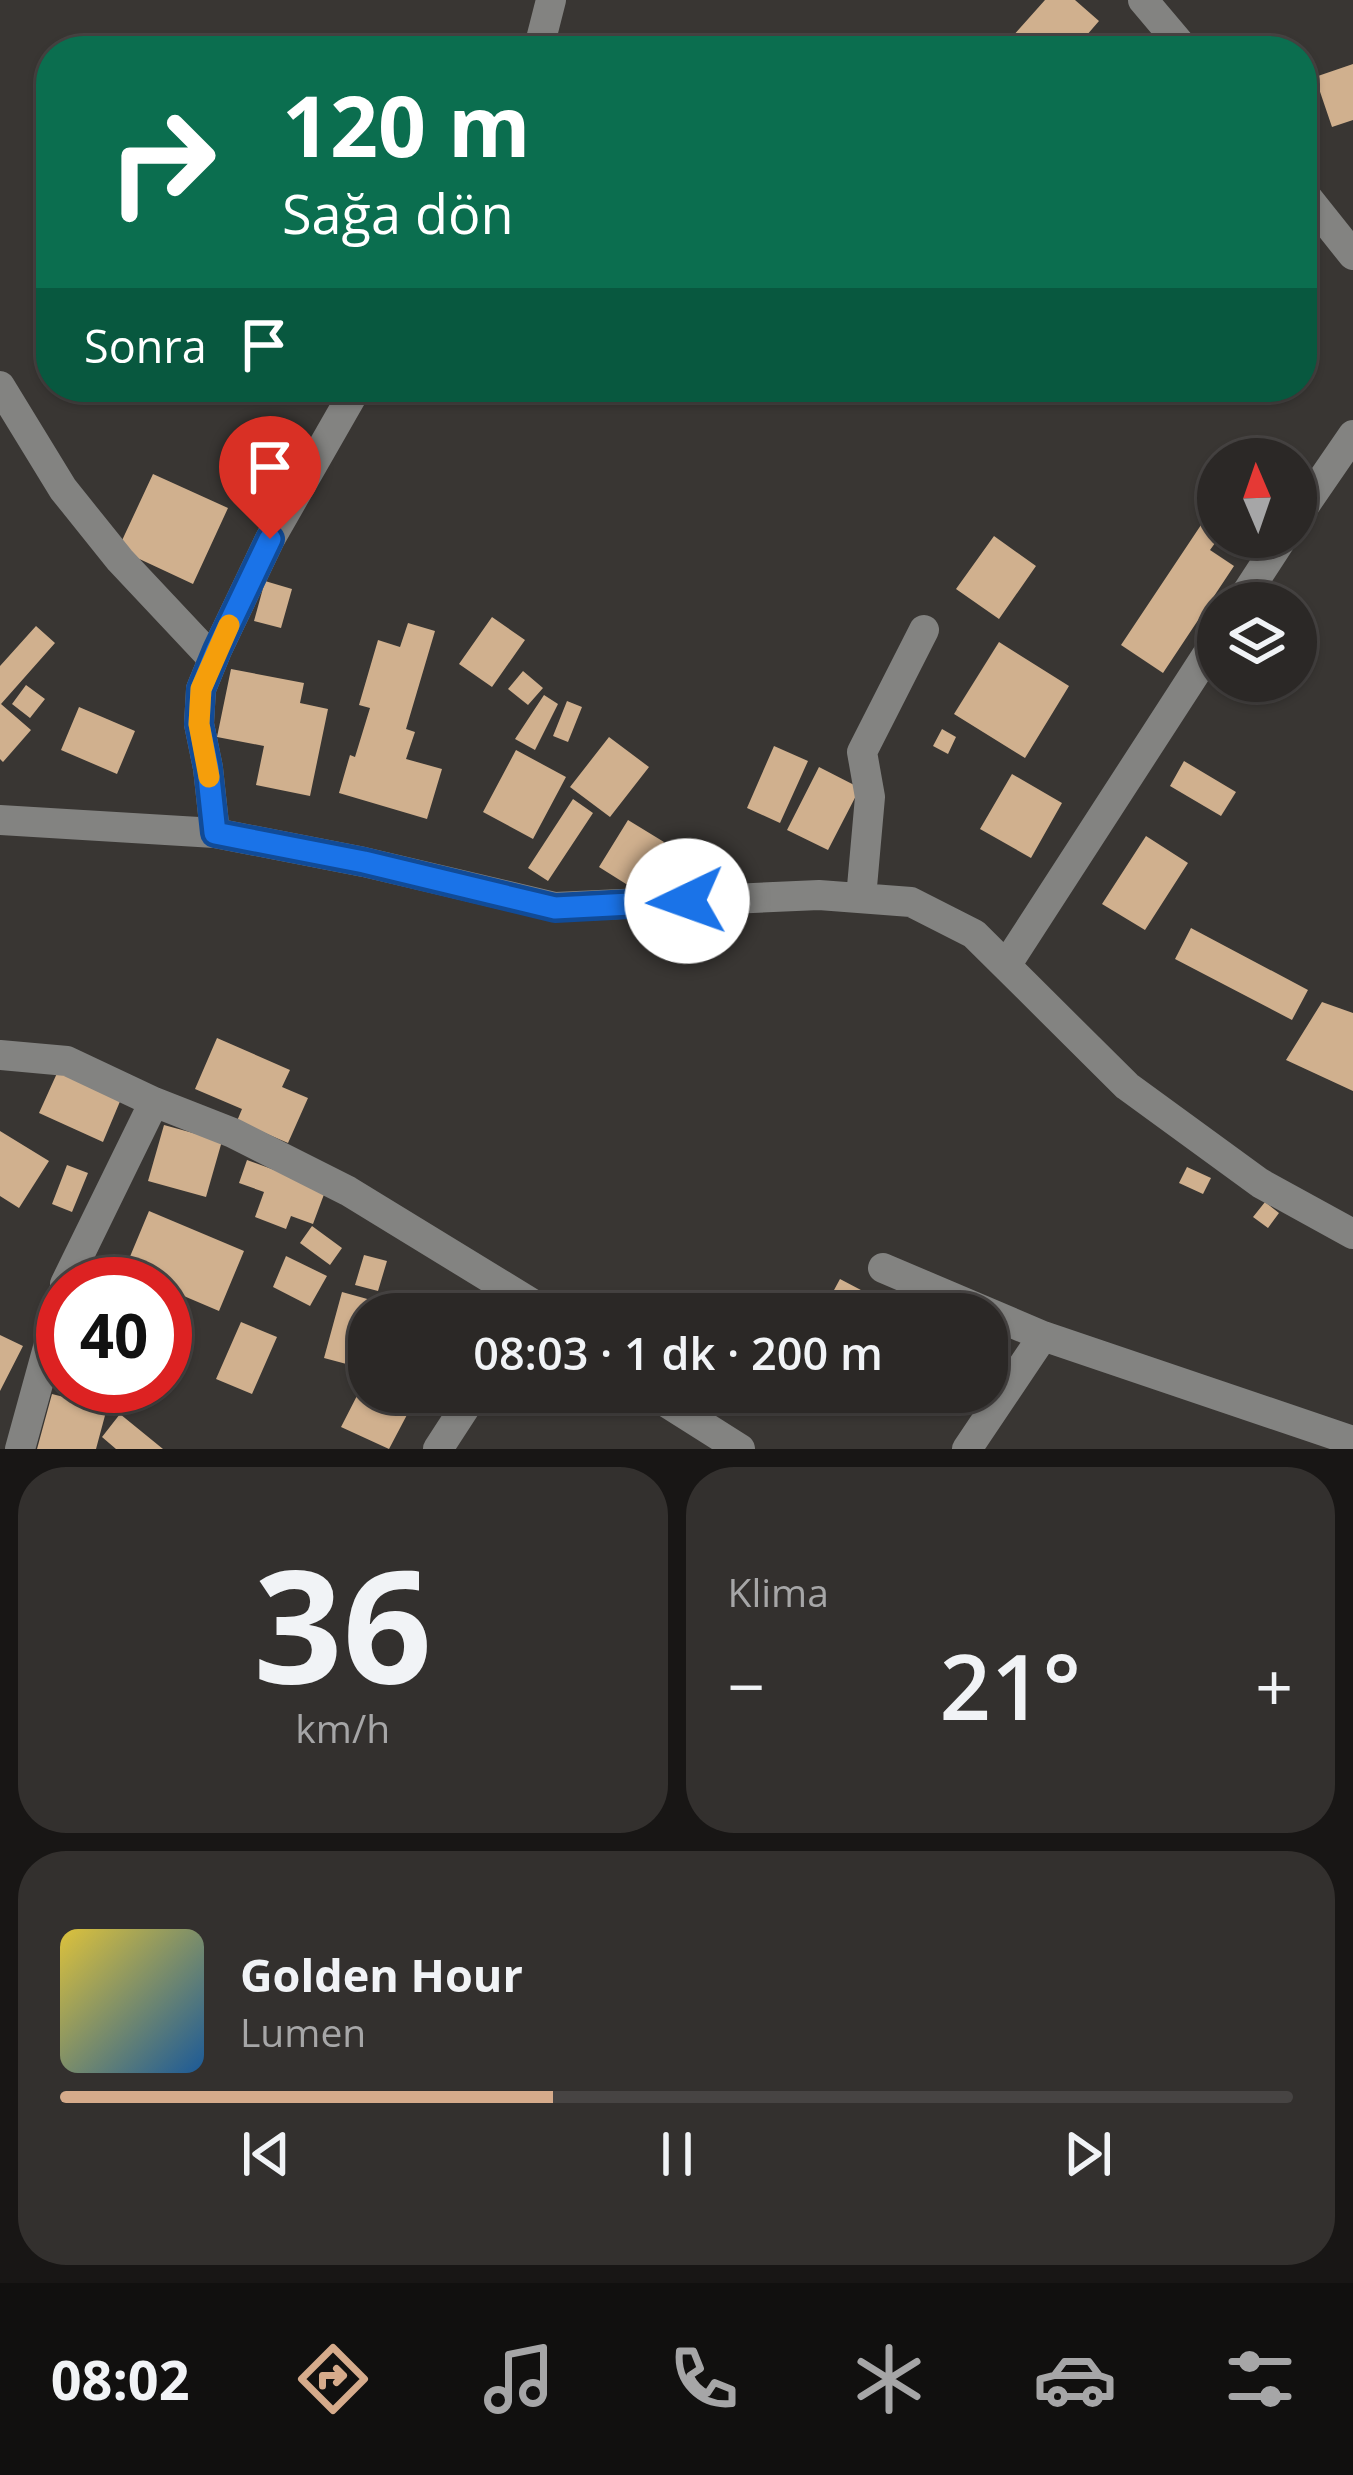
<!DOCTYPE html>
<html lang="tr">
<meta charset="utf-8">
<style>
:root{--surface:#2b2826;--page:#33302e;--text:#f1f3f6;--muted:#a6a6a7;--line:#474443;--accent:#d6ab8b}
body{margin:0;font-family:"Open Sans",sans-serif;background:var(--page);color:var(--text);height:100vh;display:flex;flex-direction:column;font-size:45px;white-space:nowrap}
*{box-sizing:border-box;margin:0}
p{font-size:39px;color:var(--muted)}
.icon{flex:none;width:66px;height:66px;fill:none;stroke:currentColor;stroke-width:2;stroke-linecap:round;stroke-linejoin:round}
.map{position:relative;height:1449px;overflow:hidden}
.drawer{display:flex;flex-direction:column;gap:18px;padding:18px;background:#181615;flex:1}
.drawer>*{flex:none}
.guide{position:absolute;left:36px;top:36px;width:1281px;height:366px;border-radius:48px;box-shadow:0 3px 9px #0004,0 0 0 3px var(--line);background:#0b6e4f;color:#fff;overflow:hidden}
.needle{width:78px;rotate:358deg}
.tools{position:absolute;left:1197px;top:438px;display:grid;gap:24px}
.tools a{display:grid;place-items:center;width:120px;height:120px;border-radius:50%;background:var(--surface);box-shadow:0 3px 9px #0004,0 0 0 3px var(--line);font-size:60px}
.speed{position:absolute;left:36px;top:1257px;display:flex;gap:24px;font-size:60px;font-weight:700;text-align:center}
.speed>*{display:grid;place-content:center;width:156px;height:156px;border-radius:50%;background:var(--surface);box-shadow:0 3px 9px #0004,0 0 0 3px var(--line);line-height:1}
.speed .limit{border:18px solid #d22;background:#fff;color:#111}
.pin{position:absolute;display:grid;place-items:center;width:102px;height:102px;color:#fff;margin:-123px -51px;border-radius:50% 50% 50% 0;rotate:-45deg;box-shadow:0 0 12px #0007}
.pin .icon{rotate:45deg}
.me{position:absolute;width:132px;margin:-66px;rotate:267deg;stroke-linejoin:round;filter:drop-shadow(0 0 9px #0008)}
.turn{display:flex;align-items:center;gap:42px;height:252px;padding:0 48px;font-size:54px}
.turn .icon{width:156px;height:156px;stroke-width:2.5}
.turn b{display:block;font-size:84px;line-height:102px}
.then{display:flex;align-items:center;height:114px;padding:0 48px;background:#0003;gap:24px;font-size:45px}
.big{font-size:90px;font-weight:600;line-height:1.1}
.drawer .card{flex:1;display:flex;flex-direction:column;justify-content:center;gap:18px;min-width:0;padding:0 42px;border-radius:48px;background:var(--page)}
.drawer .dial{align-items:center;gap:0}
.dial b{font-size:156px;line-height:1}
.song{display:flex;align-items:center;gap:36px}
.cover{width:144px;height:144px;border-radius:18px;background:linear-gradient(135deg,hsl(50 70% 55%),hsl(210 70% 35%))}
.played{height:12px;border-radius:6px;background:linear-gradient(90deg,var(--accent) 40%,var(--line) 40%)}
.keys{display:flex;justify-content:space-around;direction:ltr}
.heat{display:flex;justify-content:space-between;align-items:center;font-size:66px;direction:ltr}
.drawer .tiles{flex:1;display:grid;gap:18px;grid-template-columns:1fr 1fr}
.card:last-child{grid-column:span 2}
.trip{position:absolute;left:348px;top:1293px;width:660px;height:120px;border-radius:48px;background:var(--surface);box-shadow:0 3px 9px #0004,0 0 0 3px var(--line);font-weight:600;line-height:120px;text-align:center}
.menu{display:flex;height:192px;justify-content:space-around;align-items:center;background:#11100f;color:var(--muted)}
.menu .icon{width:84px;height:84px}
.menu .selected{color:var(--accent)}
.menu b{font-size:54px;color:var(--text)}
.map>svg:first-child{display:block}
</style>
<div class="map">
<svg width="1353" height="1449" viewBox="0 0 1353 1449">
<rect width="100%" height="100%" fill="#393633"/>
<path fill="#d0b08e" d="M1045 0H1075L1099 21 1073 51H1010L1004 46Z
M1108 33 1132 51H1095Z
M1353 64V120L1332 127 1315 77Z
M153 474 228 508 193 584 118 549Z
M1207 516 1218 523V539L1210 550 1234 566 1163 673 1121 645Z
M994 536 1036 566 999 619 956 589Z
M265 581 292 589 281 628 254 621Z
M492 617 525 640 492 687 459 664Z
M408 623 435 631 406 729 415 732 406 759 442 769 427 819 339 793 350 755 355 757 370 708 359 705 378 640 400 647Z
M36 626 55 643 1 704 31 730 3 762 0 759V666Z
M999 642 1069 686 1025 758 954 714Z
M231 669 304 683 300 703 328 709 310 796 256 785 264 746 217 737Z
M523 671 543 688 528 705 508 689Z
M26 685 45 699 30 718 12 704Z
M544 695 558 704 535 750 515 739Z
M567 701 582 707 568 742 553 736Z
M79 707 135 731 117 774 61 750Z
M942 729 956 737 948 754 933 746Z
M609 737 649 767 610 817 570 787Z
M774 746 808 761 780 823 747 808Z
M516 750 566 777 533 839 483 812Z
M1184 761 1236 792 1221 816 1170 786Z
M819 767 860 788 828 850 787 830Z
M1012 774 1062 803 1031 858 980 829Z
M573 799 593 813 548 881 528 868Z
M628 820 664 842 634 889 599 867Z
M1146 836 1188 863 1145 930 1102 904Z
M1191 928 1308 990 1292 1020 1175 959Z
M1322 1002 1353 1013V1091L1286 1060Z
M217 1038 290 1070 282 1087 308 1098 288 1143 237 1121 242 1109 195 1089Z
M58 1071 121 1099 103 1142 39 1113Z
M164 1125 222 1141 206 1197 148 1181Z
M0 1131 49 1161 19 1208 0 1196Z
M247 1160 326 1189 313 1224 291 1216 286 1229 255 1217 264 1192 239 1183Z
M67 1165 88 1173 72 1212 52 1204Z
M1187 1167 1211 1178 1203 1194 1179 1183Z
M1265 1202 1279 1213 1268 1228 1253 1217Z
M149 1211 244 1251 219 1311 165 1288V1284H155L124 1271Z
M312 1226 342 1248 330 1265 300 1243Z
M364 1255 387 1261 378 1291 355 1285Z
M286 1256 327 1276 310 1306 273 1287Z
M840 1279 899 1310 897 1314H821Z
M342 1292 418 1313 369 1314V1370L324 1358Z
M241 1322 277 1337 252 1394 216 1379Z
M0 1335 23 1346 0 1391Z
M362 1386 409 1411 389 1449 341 1427Z
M52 1394 107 1408 96 1449H37Z
M120 1414 163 1449H116L102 1437Z"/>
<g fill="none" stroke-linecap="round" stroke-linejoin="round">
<path stroke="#838381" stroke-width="30" d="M1143 0 1186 51
M538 51 551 0
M1302 191 1353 255
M0 386 63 489 120 560 213 659
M1296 518 1353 435
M1240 603 1283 537
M0 820 215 833 364 862 555 907 819 895 911 902 974 934 1127 1086 1260 1183 1353 1234
M215 833 208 768 199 724 201 689 217 650 270 539 357 387
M861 898 870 797 862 752 924 630
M1007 964 1218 638
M0 1055 67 1061 154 1102 233 1133 348 1191 549 1314
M883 1268 1043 1336
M65 1284 154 1102
M650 1392 740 1449
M20 1449 63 1293
M438 1449 475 1392
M967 1449 1043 1336 1353 1441"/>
</g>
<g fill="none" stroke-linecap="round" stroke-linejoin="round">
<defs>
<path id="route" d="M270 539 217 650 201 689 199 724 208 768 215 833 364 862 555 908 687 901"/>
</defs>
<use href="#route" stroke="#114b97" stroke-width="30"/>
<use href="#route" stroke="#1a73e8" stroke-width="21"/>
<path stroke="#f59e0b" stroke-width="21" d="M209 777 199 724 201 689 229 625"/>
</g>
</svg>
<div class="tools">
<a><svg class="needle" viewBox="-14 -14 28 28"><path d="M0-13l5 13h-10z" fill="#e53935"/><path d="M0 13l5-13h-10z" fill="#a6a6a7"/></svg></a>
<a><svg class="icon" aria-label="layers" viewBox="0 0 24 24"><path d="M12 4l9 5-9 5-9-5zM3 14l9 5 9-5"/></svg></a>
</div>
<div class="speed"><div class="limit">40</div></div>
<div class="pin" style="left:270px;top:539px;background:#d93025"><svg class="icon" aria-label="arrive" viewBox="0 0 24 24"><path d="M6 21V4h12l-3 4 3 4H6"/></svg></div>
<svg class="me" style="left:687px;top:901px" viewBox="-20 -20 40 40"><circle r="19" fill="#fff"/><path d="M0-13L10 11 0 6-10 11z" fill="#1a73e8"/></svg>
<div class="trip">08:03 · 1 dk · 200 m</div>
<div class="guide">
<div class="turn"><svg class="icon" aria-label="right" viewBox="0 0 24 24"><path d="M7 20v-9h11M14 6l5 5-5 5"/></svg><div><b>120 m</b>Sağa dön</div></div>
<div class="then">Sonra<svg class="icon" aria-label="arrive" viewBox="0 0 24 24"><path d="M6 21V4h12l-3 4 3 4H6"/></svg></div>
</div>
</div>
<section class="drawer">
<div class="tiles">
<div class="card dial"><b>36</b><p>km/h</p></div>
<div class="card"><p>Klima</p>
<div class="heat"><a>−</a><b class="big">21°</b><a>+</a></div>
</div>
<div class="card">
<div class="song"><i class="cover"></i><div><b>Golden Hour</b><p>Lumen</p></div></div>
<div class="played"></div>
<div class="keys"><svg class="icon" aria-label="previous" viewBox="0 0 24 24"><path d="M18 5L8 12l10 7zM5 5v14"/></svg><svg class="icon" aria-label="pause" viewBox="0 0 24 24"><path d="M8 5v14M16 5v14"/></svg><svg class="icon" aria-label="next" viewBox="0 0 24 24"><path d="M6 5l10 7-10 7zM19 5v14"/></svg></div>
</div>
</div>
</section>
<nav class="menu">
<b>08:02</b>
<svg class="icon selected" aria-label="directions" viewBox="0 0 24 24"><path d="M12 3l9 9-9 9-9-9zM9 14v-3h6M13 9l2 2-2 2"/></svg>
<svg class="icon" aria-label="music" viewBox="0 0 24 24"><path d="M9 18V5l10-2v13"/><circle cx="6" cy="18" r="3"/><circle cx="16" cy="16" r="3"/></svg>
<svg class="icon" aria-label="phone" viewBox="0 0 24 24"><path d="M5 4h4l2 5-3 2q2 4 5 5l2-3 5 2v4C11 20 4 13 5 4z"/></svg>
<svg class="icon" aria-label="climate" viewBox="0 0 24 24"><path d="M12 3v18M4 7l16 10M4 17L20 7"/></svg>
<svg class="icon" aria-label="car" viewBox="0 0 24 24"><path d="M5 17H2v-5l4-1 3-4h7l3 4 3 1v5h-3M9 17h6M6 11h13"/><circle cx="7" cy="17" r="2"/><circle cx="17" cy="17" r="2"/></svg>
<svg class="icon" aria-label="filters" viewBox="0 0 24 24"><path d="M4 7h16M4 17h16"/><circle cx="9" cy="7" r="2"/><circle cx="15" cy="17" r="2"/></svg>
</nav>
